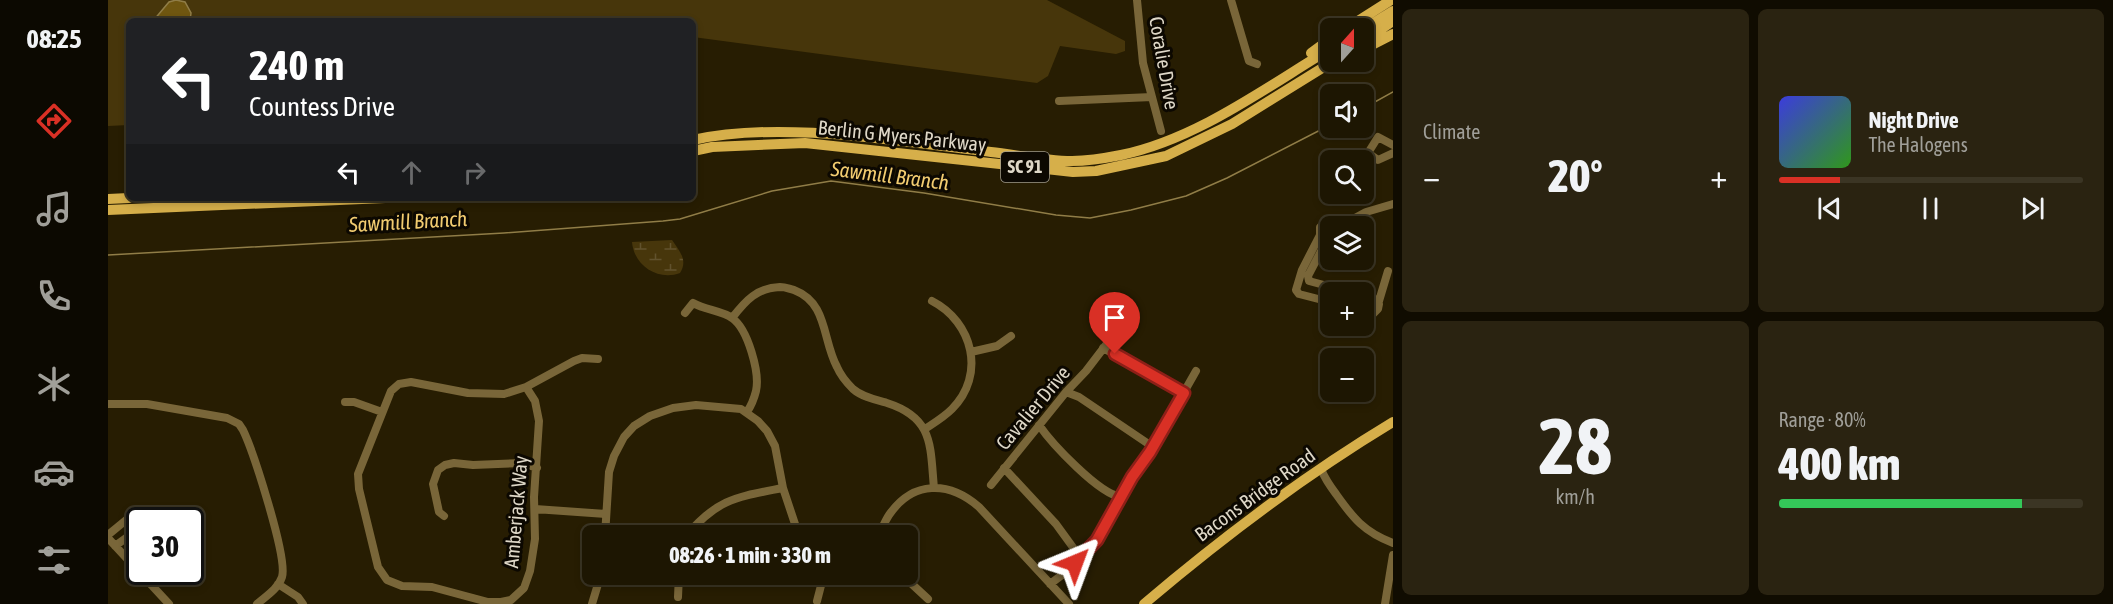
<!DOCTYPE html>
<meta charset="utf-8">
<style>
:root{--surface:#1d1602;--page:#2a2311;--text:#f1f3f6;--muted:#a09f99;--line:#3b3524;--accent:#d93025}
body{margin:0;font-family:"Asap Condensed",sans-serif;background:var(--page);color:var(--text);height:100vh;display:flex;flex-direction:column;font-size:22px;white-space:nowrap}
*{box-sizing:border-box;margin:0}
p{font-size:20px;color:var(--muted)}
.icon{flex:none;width:33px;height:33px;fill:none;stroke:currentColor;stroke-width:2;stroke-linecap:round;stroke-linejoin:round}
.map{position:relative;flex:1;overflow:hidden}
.side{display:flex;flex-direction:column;gap:9px;padding:9px;background:#100c01;width:720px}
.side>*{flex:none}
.banner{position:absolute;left:18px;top:18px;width:570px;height:183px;border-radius:9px;box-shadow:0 3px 9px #0003,0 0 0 2px var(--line);background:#202124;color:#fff;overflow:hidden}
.needle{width:39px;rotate:21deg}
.tools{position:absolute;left:1212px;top:18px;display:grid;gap:12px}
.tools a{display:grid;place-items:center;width:54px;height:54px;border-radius:9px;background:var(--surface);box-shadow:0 3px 9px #0003,0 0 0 2px var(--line);font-size:30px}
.speed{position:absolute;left:18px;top:507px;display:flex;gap:12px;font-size:30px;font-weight:700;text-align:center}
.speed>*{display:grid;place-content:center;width:78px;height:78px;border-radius:50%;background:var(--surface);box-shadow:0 3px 9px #0003,0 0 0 2px var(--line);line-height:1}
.speed .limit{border:3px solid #111;border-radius:9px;background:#fff;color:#111}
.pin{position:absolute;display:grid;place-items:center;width:51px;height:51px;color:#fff;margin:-62px -26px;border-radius:50% 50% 50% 0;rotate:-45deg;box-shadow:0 0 6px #0007}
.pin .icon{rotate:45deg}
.me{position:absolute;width:66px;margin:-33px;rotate:44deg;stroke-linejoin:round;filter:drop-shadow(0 0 4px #0008)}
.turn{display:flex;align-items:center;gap:21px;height:126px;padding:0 24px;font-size:27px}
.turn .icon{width:78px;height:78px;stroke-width:2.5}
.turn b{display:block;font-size:42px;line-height:51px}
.lanes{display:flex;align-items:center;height:57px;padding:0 24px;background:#0003;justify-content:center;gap:30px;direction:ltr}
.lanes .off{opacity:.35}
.big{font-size:45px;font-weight:800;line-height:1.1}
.side .tile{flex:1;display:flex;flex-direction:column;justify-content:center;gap:9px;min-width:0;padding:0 21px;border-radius:9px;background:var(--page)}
.side .dial{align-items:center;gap:0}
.dial b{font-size:78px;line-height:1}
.song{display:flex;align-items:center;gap:18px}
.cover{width:72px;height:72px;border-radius:9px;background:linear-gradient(135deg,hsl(240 70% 55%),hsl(110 70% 35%))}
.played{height:6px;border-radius:3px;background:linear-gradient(90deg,var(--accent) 20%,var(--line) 20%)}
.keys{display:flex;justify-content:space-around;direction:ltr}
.heat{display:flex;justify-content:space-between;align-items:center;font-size:33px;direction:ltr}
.charge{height:9px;border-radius:4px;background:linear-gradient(90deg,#34c759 80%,var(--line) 0)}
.side .tiles{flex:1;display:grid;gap:9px;grid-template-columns:repeat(2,1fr)}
.trip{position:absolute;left:474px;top:525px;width:336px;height:60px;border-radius:9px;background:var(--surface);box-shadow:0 3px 9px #0003,0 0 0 2px var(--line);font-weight:800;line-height:60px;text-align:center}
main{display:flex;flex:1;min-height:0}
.dock{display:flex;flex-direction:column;width:108px;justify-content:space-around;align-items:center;background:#0c0901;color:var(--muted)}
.dock .icon{width:42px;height:42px}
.dock .active{color:var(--accent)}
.dock b{font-size:27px;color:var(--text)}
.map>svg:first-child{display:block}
</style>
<main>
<nav class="dock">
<b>08:25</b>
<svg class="icon active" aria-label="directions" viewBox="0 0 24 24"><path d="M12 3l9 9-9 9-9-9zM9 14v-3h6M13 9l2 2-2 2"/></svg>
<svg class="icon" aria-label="music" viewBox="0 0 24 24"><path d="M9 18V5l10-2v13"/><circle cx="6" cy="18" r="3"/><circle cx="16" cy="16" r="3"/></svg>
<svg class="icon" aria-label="phone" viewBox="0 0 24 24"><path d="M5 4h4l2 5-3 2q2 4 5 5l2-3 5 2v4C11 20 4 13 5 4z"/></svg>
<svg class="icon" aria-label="climate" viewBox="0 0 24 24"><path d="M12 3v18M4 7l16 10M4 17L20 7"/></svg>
<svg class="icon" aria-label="car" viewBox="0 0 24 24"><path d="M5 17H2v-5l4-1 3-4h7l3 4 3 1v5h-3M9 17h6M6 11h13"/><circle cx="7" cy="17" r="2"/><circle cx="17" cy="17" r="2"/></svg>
<svg class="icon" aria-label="filters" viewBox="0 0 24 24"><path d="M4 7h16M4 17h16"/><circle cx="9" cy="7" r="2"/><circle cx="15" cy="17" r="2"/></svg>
</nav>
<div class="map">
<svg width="1285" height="604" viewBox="0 0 1285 604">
<defs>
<pattern id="wetland-marsh" width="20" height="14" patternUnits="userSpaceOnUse" patternTransform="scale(1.5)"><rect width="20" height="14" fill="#47360b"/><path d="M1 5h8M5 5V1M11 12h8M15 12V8" fill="none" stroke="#61522d"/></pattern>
</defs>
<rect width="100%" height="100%" fill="#271d02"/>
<path fill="#47360b" d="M0 0H939L1017 41V51L1008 54 952 46 940 76 929 83 585 37V21H21V125L0 126Z"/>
<path fill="url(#wetland-marsh)" d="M564 240C572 252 580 260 572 273 550 281 526 266 524 242Z"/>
<path fill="#6f5610" stroke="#907d47" stroke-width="1.5" d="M68 0 77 2 83 13 82 21H45L61 2Z"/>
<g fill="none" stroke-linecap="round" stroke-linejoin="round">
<path stroke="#907d47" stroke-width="1.5" d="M1256 108 1285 92
M0 255 396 233 555 221 572 219 664 191 723 181 816 193 948 215 982 218 1023 210 1078 196 1119 178 1222 125"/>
<path stroke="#796639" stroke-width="8" d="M1029 0 1035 63 1053 131
M1123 0 1141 61 1149 64
M951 101 1044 97
M1285 145 1270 137 1260 153 1270 160 1285 153
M1212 235 1194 270 1188 290 1191 294 1222 302
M1222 235H1212V227L1217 223 1236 224 1258 212 1285 204
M1221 236 1200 276 1201 281 1242 292
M1256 296 1267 299 1271 304 1270 309 1265 314 1256 311
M1271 301 1280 271
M577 313 585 303C597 310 615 311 624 318 640 329 652 373 648 391 646 399 643 406 639 412
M624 318C638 300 649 288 672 287 678 287 681 289 686 290 720 303 714 339 729 367 732 374 740 384 745 389 754 397 768 400 779 403 826 418 822 446 826 488
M995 348 1076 393
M863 352 889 346 903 336
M418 387 427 401 431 421 426 497 427 539 422 571 416 588 403 600 393 602H380L324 587 294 586 279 580 270 567 251 489 250 474 283 391 291 384 303 382 360 393 396 394 418 387 466 361 474 358 490 359
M958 392 971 397 1045 447
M237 402H246L274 412
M0 404H39L119 418 131 424 135 430C145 451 180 558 174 577 170 589 158 596 149 604
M931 425C944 444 991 494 1013 497
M817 429C826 423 836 417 844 409 878 375 865 322 824 301
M896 468 948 524 972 557
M1213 469C1217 479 1222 486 1228 494 1245 518 1256 532 1285 543
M883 485 958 392 978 371 1014 324
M427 509 498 514
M336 516 331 512 325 484 330 470 337 465 346 463 365 465 414 463 429 468
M0 535 23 516 29 518 31 525 25 533 7 546
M497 536 501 472 506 456 516 437 526 426 542 416 565 408 588 405 633 409 650 421 659 431 667 446 675 488 691 536
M578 536C610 498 629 497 675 488
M770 536C774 529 777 521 781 515 805 480 841 481 871 507L961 604
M0 538 61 604
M793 574 820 599
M170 584 190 597 195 604
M942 584 958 572 989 540 1025 476 1042 452 1088 371
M570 597 571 574
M709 601 716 574
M484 604 493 574
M1277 604 1285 555"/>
<path stroke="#d6af4a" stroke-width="10" d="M1239 28 1283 0
M1256 29 1285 11
M1256 41 1285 21
M1256 49 1285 34
M1203 53 1222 39
M585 140C674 120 792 142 883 152 909 155 937 161 964 161 979 161 998 158 1013 155 1089 139 1157 88 1222 49
M585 151 604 147 697 143 965 172 988 171 1058 156 1124 124 1224 62
M0 199 21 198
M0 210 277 198
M1036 604C1115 537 1197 475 1285 422"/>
</g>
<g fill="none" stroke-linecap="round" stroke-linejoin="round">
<defs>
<path id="route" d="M967 563 989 540 1024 477 1042 452 1076 393 1007 354"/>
</defs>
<use href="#route" stroke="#8d1f18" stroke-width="15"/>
<use href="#route" stroke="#d93025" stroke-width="10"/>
</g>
<g text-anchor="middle" stroke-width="6" stroke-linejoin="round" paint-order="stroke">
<rect fill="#0c0801" stroke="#9f998c" stroke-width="1.5" x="893" y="152" width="48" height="30" rx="4.5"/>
<g font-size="18" font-weight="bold" fill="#ded7c7">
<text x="917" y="173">SC 91</text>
</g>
<g font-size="20" fill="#ded7c7" stroke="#0c0801">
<text transform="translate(1056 63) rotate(80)" y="7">Coralie Drive</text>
<text transform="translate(794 136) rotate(6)" y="7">Berlin G Myers Parkway</text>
<text transform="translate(925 408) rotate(-50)" y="7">Cavalier Drive</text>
<text transform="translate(1147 495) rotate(-36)" y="7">Bacons Bridge Road</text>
<text transform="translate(408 512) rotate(-85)" y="7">Amberjack Way</text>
</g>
<g font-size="21" font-style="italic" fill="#f2cc70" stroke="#0c0801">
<text transform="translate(782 176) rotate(7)" y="7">Sawmill Branch</text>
<text transform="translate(300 222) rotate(-3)" y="7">Sawmill Branch</text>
</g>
</g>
</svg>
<div class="tools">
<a><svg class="needle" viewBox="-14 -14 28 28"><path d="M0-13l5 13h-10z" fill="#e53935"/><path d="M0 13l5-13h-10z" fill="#a09f99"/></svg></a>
<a><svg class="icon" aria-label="sound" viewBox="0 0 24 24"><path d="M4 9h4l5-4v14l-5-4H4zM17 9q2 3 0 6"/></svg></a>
<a><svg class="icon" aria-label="search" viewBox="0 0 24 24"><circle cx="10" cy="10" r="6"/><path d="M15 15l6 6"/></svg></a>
<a><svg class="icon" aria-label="layers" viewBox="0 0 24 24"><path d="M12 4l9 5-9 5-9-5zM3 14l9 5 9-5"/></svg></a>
<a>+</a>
<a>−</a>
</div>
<div class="speed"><div class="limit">30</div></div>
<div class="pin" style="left:1007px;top:354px;background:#d93025"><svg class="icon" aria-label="arrive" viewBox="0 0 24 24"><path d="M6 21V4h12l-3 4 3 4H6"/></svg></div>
<svg class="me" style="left:967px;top:563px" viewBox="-20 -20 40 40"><path d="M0-17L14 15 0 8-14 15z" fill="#d93025" stroke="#fff" stroke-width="4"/></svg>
<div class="trip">08:26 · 1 min · 330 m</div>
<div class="banner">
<div class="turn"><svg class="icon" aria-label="left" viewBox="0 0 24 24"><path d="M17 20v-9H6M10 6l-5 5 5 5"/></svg><div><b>240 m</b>Countess Drive</div></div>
<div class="lanes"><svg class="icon" aria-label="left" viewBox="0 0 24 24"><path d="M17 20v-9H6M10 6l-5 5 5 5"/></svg><svg class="icon off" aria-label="ahead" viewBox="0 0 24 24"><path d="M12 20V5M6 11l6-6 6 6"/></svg><svg class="icon off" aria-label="right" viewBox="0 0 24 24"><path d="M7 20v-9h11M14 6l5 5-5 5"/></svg></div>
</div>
</div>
<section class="side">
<div class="tiles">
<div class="tile"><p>Climate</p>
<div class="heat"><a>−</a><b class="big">20°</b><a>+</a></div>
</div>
<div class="tile">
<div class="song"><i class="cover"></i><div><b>Night Drive</b><p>The Halogens</p></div></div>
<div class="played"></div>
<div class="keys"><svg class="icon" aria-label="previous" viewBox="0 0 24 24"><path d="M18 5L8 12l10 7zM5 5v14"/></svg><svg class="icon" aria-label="pause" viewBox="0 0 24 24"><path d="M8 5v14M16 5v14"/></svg><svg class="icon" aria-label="next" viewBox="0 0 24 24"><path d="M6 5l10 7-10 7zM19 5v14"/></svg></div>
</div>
<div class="tile dial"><b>28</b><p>km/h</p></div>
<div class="tile"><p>Range · 80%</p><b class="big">400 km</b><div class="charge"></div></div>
</div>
</section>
</main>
